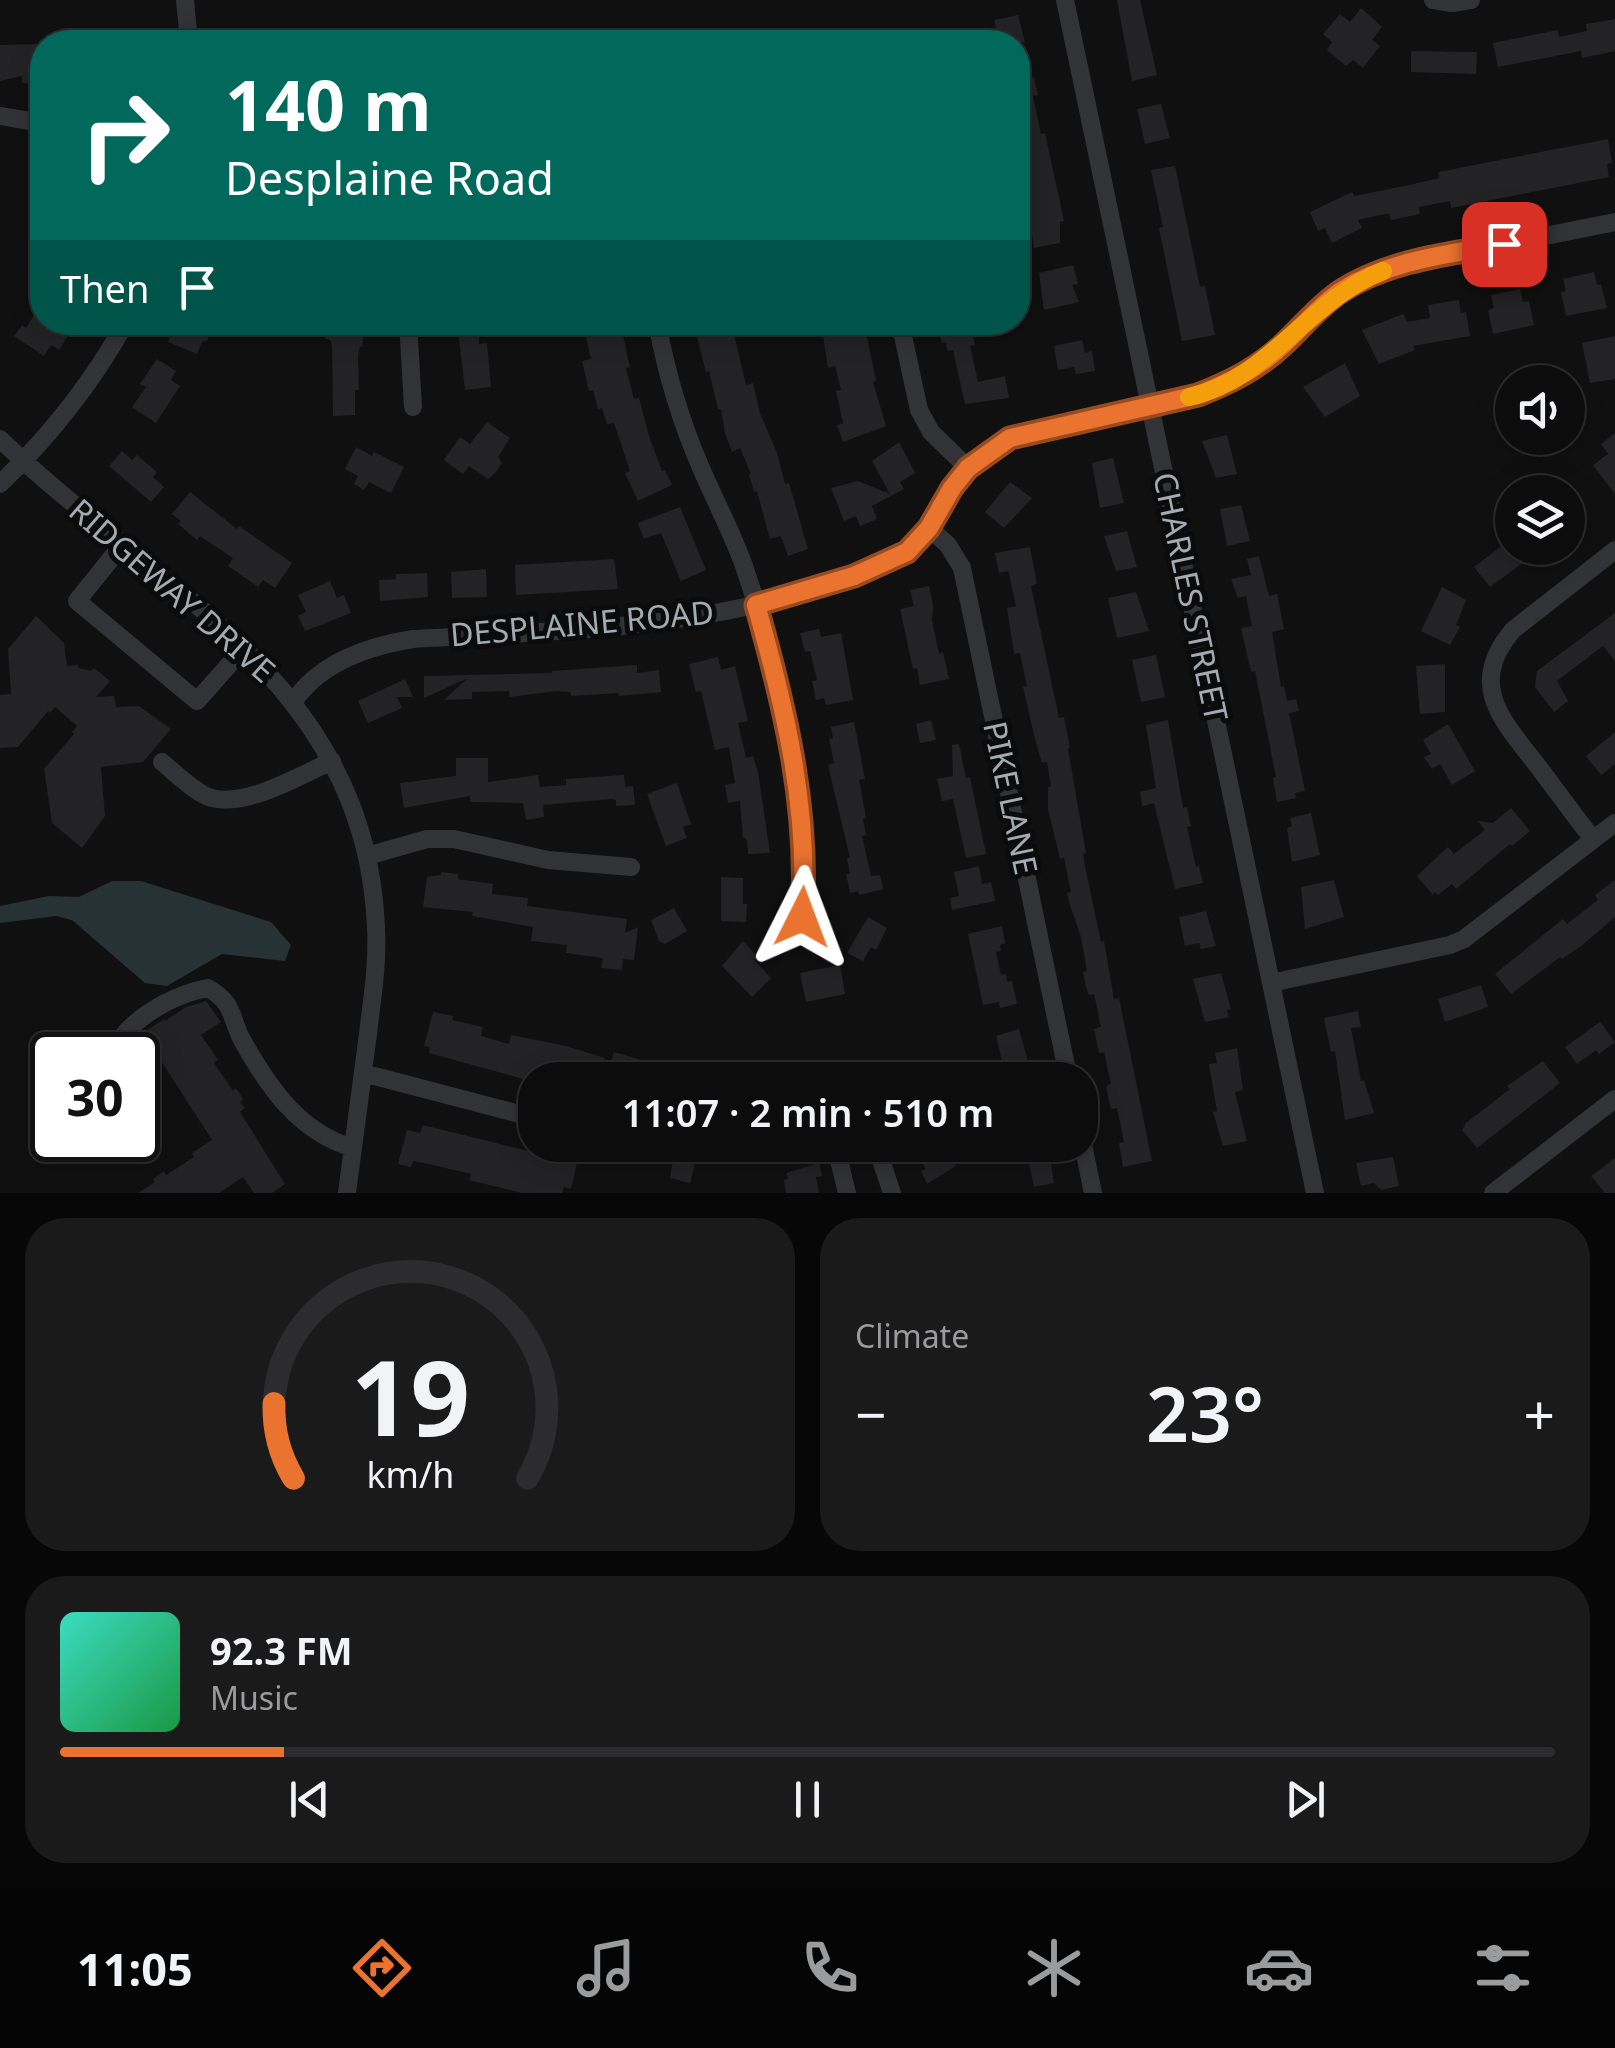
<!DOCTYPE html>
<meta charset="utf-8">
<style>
:root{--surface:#0c0c0d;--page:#1a1a1b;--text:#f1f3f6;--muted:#9a9b9d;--line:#2c2c2e;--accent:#ea732f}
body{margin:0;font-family:"Noto Sans",sans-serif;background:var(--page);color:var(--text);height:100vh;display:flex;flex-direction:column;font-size:38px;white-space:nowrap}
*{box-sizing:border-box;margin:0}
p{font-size:32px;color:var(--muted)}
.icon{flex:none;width:55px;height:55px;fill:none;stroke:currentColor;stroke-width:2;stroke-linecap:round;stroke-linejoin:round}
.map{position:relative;height:1193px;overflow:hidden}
.panel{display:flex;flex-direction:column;gap:25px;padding:25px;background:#070707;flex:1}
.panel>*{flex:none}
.guide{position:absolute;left:30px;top:30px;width:1000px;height:305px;border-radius:40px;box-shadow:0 5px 25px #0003,0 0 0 2px var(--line);background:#00695c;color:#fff;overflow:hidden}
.controls{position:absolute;left:1495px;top:365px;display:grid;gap:20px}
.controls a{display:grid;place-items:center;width:90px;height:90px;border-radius:50%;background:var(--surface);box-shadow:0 5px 25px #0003,0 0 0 2px var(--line);font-size:50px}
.speed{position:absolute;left:30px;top:1032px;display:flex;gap:20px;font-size:50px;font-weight:700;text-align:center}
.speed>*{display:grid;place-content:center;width:130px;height:130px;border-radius:50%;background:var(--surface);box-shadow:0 5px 25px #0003,0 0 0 2px var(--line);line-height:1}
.speed .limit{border:5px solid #111;border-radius:15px;background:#fff;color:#111}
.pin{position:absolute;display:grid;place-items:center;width:85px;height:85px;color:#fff;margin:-42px;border-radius:20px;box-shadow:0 5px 15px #0006}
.me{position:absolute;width:110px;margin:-55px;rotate:3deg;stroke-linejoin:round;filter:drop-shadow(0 0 8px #0008)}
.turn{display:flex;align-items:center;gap:35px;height:210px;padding:0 30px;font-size:45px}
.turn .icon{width:130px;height:130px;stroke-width:2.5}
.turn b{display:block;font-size:70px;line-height:85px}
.then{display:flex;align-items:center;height:95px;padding:0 30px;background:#0003;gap:20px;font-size:38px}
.big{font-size:75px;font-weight:600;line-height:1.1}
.panel .widget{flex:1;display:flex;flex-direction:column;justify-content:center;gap:15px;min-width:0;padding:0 35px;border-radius:40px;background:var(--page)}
.panel .dial{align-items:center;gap:0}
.dial svg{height:260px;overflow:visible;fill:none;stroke:var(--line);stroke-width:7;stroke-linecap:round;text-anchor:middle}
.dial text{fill:var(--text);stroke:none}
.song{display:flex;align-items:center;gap:30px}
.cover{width:120px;height:120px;border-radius:15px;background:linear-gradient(135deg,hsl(170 70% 55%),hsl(140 70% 35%))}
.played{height:10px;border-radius:5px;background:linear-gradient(90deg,var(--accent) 15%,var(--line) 15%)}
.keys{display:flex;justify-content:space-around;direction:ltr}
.heat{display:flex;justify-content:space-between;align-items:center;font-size:55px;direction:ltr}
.panel .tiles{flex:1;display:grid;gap:25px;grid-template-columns:1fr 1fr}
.widget:last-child{grid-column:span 2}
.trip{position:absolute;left:518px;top:1062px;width:580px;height:100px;border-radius:40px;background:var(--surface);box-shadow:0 5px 25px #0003,0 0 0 2px var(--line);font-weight:600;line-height:100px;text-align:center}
.tab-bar{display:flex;height:160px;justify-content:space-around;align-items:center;background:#050505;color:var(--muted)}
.tab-bar .icon{width:70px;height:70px}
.tab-bar .selected{color:var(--accent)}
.tab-bar b{font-size:45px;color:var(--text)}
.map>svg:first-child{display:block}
</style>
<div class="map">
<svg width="1615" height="1193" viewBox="0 0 1615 1193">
<rect width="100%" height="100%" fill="#101011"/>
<path fill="#273234" d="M112 881H141L271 922 291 945 285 961 222 954 167 986 145 983 72 920 56 916 0 923V906L49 896 79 897Z"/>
<path fill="#232325" d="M1117 0H1140L1157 75 1132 81Z
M1361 8 1382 27 1372 40 1380 46 1363 68 1353 60 1346 66 1327 50 1332 42 1323 34 1340 14 1350 22Z
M1018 15 1025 42H1000L994 20Z
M1615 19V51L1582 58 1581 51 1498 67 1493 43 1558 30 1559 37 1587 31 1586 24Z
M37 44 42 46V83H22V76L0 81V45Z
M1411 51 1477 52 1476 74 1411 72Z
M1034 77 1038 95 1033 96 1041 134 1045 133 1064 221 1060 222V243L1034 248 1028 205 1030 204 1018 146V80Z
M1161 104 1170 138 1145 144 1137 109Z
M1608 139 1612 163 1607 164 1609 177 1451 208 1450 201 1419 207 1420 214 1391 220 1389 213 1358 220 1362 228 1332 243 1325 228 1318 231 1310 212 1352 192 1354 196 1414 184 1439 178 1438 172Z
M1175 166 1200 287 1205 286 1215 335 1182 341 1159 228 1163 227 1151 170Z
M1073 265 1078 284 1072 285 1079 302 1044 310 1039 273Z
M1594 272 1597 285 1601 284 1607 308 1566 316 1561 292 1566 291 1563 279Z
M1520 289 1523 302 1529 301 1534 325 1493 334 1488 310 1494 308 1491 295Z
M1459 300 1461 313 1466 312 1470 336 1413 346 1415 350 1379 364 1362 330 1403 314 1407 322 1430 318 1428 305Z
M36 312 42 316V322H52L69 334 59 350 51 345 44 356 14 336 22 325 26 328Z
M176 322H211L208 340 202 342 197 354 168 342Z
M330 322H362L363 346 360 347 358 356 359 390H355V415L333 416 332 348 331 341 325 338V324Z
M457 322H478L479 344 487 343 491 387 465 390Z
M582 322H618L621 326 630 367 626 368 634 399 639 398 649 436 662 471 665 470 672 485 638 501 625 473 630 471 614 423 607 424 602 408 598 409 593 390 589 391 582 361 591 359Z
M693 322H736L738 333 734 334 746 385 753 383 760 413 777 453 785 484 789 483 808 549 788 556 781 536 770 539 757 491 754 492 749 474H751L740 448 732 452 725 433 721 409H718L709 371 706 372Z
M821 322H864L876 381 873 382 886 426 843 442 837 425 843 423 836 391 841 390 835 366 828 368Z
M936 322H971L975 345 970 346 978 382 1005 376 1009 398 965 404 953 350 947 351 946 342 942 343Z
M1615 336V379L1590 383 1582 343Z
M1082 340 1085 353 1092 351 1095 371 1076 374 1074 367 1058 370 1054 346Z
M157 359 176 371 171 380 180 386 156 423 132 407 146 387 140 384Z
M1345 363 1360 396 1325 417 1303 387Z
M487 422 510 438 498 457 502 463 495 473 488 479 469 466 463 474 444 460 460 437 470 444Z
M1615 433V494L1593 465 1608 454 1601 444Z
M1227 435 1237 474 1216 478 1202 441Z
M899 442 915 473 900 482 904 489 872 506 877 519 860 526 856 516 844 521 831 488 858 481 890 494 872 461Z
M356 447 372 456 374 452 404 467 391 493 369 482 364 490 354 484 358 476 345 469Z
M122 451 132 460 137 455 157 472 153 477 164 487 151 502 109 466Z
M1113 458 1124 503 1100 508 1092 463Z
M1010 482 1032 498 1004 528 985 512Z
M1568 488 1587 512 1568 527Z
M190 492 237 529 239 526 292 563 275 588 263 580 258 587 228 566 233 558 200 536 197 540 178 524 181 521 172 514Z
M1241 505 1250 541 1227 546 1220 509Z
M680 507 706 570 681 581 661 533 644 539 638 523Z
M1127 531 1137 567 1116 571 1104 536Z
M1512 538V548H1526L1532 556 1490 587 1474 567Z
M1030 547 1037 584 1031 586 1059 718 1064 717 1070 748 1068 749 1086 853 1083 854 1086 871 1101 942 1104 941 1114 999 1119 998 1152 1161 1123 1167 1119 1143 1124 1142 1117 1108 1111 1109 1109 1101 1106 1086 1111 1084 1104 1052 1099 1053 1094 1029 1101 1027 1094 994 1089 995 1086 987 1083 972 1087 971 1081 937 1070 905 1067 893 1071 892 1064 858 1060 859 1048 809V787L1051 786 1047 762 1042 763 1034 735 1023 687 1027 686 1020 653 1014 654 1012 641 1007 608 1016 606 1009 574 1008 571 999 573 995 553Z
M1259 556 1269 596 1277 594 1284 629 1272 632 1281 687 1284 686 1287 701 1296 699 1299 711 1289 713 1305 791 1295 793 1296 798 1277 802 1273 778 1276 777 1255 671 1251 672 1241 628 1252 626 1246 596 1238 598 1231 579 1251 575 1247 559Z
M614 559 618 589 516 595 515 565Z
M486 569 487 597 452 598 451 572Z
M427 573 428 597 380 601 379 580 396 579V574Z
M330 581 337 598 344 595 351 613 305 631 298 616 306 612 298 595Z
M929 586 933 605 932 620 939 654 943 652 949 679 920 685 917 668 913 669 900 609 914 606 910 590Z
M1442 587 1466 600 1456 625 1460 627 1450 645 1421 631Z
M1136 592 1149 631 1117 638 1108 598Z
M1615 613V661L1603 646 1557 681 1568 701 1554 712 1535 687 1537 671Z
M36 616 64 643 67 666 78 665 79 668 91 671 94 668 110 681 96 697 114 696 116 707 139 706 171 729 143 762 101 767 105 816 82 848 52 823 44 769 74 734 72 732 77 726 55 707 50 713 48 711 18 747 0 748V695L11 694 8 649Z
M819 629 821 637 841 633 853 700 826 705 824 698 816 700 812 681 817 680 810 651 805 652 800 633Z
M1156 655 1165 697 1141 702 1132 660Z
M718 657 721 670 735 666 748 721 738 723 746 758 753 756 758 772 770 853 748 854 747 840 743 837 740 801 728 803 725 785 735 783 729 747 715 750 701 691 696 692 689 664Z
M1445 664V712L1420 714 1416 666Z
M637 665V673L659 670 661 692 619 696 618 693 571 696 570 692 557 691 510 697 509 691 472 692V699L444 700 468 678 424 698V676L552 673V671Z
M405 679 413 697H397L402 708 368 723 358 701Z
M931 720 936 740 920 743 916 724Z
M1168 720 1183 808 1187 807 1191 826 1187 827 1196 867 1199 866 1203 883 1175 889 1154 803 1142 806 1140 792 1156 788 1146 725Z
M854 722 865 779 859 780 866 818 863 819 866 835 862 836 871 876 880 875 883 889 859 895 858 891 850 893 846 874H850L847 858H850L828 765 834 763 829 739 833 738 831 727Z
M1448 724 1475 771 1452 785 1440 764 1432 769 1424 757 1431 754 1423 740Z
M1615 732V764L1601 775 1586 756Z
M959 744 966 778 970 777 986 854 966 858 953 799 942 801 937 779 953 776 952 745Z
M456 758H488V782L538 775 540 787 566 785V779L624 775 625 787 633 786 635 805 616 806V800L612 799 543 805 544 817 526 820 523 803 470 802V796L404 808 400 783 456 776Z
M677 783 691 824 683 827 687 838 666 846 647 794Z
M1511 808 1530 831 1512 846 1510 844 1456 889 1452 884 1438 895 1435 892 1433 895 1417 876 1448 847 1454 854 1485 830 1478 821 1493 823Z
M1311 813 1320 855 1292 862 1287 828 1292 826 1290 818Z
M979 866 982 884 991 882 995 901 952 910 950 898 959 896 954 872Z
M441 872 458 874V879L493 884 492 894 528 898 527 906 627 919 625 933 638 927 634 960 623 959 622 970 601 968 603 958 566 953 567 945 531 941 533 927 472 916 473 912 423 907 427 877 441 875Z
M721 877 743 878V904H747L746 922 721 921Z
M1334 880 1344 917 1305 929 1301 887Z
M1615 880V917L1581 946 1562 959 1560 957 1511 994 1495 974 1563 919 1567 924 1598 900 1595 895Z
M674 908 687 931 665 944 659 941 651 920Z
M1206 911 1216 946 1201 949 1199 943 1185 946 1179 917Z
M868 917 887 928 876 950 871 947 863 961 847 953Z
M1002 926 1005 943 1000 945 1001 951 996 952 1001 975 1006 974 1007 982 1012 981 1017 1004 1000 1008 999 1002 983 1005 968 934Z
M743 941 758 957 754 960 771 978 752 997 722 966Z
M840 965 845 994 806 1002 800 973Z
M1221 973 1231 1009 1227 1010 1229 1017 1205 1022 1193 979Z
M1481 985 1488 1007 1445 1022 1438 999Z
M206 1001 221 1022 201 1035 218 1060 214 1063 233 1091 236 1088 243 1099 240 1102 245 1108 240 1112 285 1184 272 1193H254L243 1177 219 1193H138L155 1182 153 1179 164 1171 166 1175 194 1157 192 1153 212 1140 143 1033 164 1019 165 1021 186 1007Z
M1358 1011 1361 1027 1351 1028 1361 1081 1364 1080 1374 1113 1345 1120 1335 1051 1331 1052 1324 1018Z
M433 1012 453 1016 452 1020 483 1027 481 1036 509 1044 511 1035 566 1046 605 1058 599 1080H527L429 1053 430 1047 424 1046Z
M1600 1022 1615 1042 1599 1054 1596 1050 1577 1064 1565 1047Z
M1019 1029 1030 1069 1005 1074 996 1036Z
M1237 1048 1243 1090 1235 1092 1247 1141 1223 1146 1213 1112 1217 1111 1209 1064 1217 1063 1215 1053Z
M614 1052 656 1064 652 1080H631L632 1076 609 1070Z
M1543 1061 1560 1083 1477 1148 1462 1130 1466 1123 1510 1089 1507 1086Z
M423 1125 577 1163 571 1189 564 1187 562 1193H522L469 1180 471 1174 429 1164 413 1161 411 1167 398 1164 407 1130 420 1133Z
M679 1145H700L690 1183 670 1178 675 1148Z
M919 1145H950L957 1158 953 1161 956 1166 927 1184 921 1171 926 1169 918 1155 923 1153Z
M1025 1145H1048L1054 1183 1034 1187Z
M1393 1157 1399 1186 1381 1190 1374 1183 1361 1186 1356 1163Z
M1615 1158V1193H1605L1591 1176Z
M819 1163 822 1176 816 1177 819 1193H786L784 1180 788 1179 786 1173Z"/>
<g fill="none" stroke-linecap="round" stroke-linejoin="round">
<path stroke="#313336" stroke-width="18" d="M185 0 189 42
M1065 0 1315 1193
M1433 0 1452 3 1471 0
M0 116 30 121 42 129
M408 322 413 407
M657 322C666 372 681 422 701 468 715 501 732 532 744 566 781 675 810 802 802 917
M900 322 919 410 931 432 968 468
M0 439C157 590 366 682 376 928 378 964 372 999 368 1034 361 1087 354 1140 347 1193
M0 484C50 436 92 383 126 322
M929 528 948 545 962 568 1069 1080
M122 545 77 601 197 701 244 648
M294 701C320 663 369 646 413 639 540 632 666 630 790 596 829 585 869 573 904 553 929 539 937 509 953 486 973 458 1000 442 1032 430L1198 395 1227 384 1268 359 1315 312 1340 292 1395 266 1615 222
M162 762C175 773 190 788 206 796 241 811 298 776 332 761
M1593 839C1574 815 1556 790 1537 765 1501 719 1467 684 1513 630L1615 550
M367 856 427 839H454L548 860 631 867
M1271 983 1450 945 1464 939 1615 823
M125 1033C145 1011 179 993 208 988 234 1003 230 1016 242 1040 269 1088 299 1132 353 1148
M363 1073 535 1118
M1080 1130 1093 1193
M876 1145 892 1193
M847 1193 839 1160 852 1145
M1493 1193 1615 1099"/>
</g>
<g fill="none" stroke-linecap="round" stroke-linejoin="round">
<defs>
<path id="route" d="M802 917C810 811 785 707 756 605L854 576 907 552 929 528 952 488 968 468 1010 438 1198 395C1231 382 1259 368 1284 344 1303 326 1319 306 1341 291 1390 260 1449 254 1504 244"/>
</defs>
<use href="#route" stroke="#984b1f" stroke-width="25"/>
<use href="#route" stroke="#ea732f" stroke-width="18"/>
<path stroke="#f59e0b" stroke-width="18" d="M1189 397C1270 379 1308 300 1383 271"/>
</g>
<g text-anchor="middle" stroke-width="10" stroke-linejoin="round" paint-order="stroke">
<g font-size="32" fill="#a1abb1" stroke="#0b0b0c">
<text transform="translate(172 591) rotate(41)" y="11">RIDGEWAY DRIVE</text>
<text transform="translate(1190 597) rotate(78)" y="11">CHARLES STREET</text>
<text transform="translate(582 624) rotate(-5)" y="11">DESPLAINE ROAD</text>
<text transform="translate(1010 798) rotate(78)" y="11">PIKE LANE</text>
</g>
</g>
</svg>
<div class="controls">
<a><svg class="icon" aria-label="sound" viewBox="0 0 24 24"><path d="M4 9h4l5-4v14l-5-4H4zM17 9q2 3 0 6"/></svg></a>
<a><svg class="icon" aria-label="layers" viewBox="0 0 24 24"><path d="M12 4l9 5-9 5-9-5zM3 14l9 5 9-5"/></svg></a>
</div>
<div class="speed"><div class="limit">30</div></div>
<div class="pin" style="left:1504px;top:244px;background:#d93025"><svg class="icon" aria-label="arrive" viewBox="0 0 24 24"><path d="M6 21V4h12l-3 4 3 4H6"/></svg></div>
<svg class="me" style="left:802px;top:917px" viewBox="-20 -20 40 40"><path d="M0-17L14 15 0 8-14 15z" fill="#ea732f" stroke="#fff" stroke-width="4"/></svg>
<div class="trip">11:07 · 2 min · 510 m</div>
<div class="guide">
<div class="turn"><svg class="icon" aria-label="right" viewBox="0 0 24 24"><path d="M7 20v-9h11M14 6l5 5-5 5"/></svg><div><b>140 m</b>Desplaine Road</div></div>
<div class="then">Then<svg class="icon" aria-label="arrive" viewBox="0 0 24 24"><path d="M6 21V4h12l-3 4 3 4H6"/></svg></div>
</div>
</div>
<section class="panel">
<div class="tiles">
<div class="widget dial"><svg viewBox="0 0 100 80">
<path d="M14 69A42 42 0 1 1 86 69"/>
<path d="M14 69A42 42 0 0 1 8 46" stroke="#ea732f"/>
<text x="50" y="56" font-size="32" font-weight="700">19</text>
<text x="50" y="72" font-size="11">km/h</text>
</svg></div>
<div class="widget"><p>Climate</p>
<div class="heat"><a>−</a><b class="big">23°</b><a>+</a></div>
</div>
<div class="widget">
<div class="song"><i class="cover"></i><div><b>92.3 FM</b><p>Music</p></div></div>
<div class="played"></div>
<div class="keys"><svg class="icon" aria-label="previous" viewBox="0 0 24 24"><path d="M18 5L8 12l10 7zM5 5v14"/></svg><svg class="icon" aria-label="pause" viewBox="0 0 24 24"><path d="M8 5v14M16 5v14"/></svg><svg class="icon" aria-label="next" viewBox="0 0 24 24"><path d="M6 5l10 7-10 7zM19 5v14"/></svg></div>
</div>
</div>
</section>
<nav class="tab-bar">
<b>11:05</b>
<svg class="icon selected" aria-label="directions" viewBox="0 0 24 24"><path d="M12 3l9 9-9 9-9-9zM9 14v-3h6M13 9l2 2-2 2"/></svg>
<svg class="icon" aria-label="music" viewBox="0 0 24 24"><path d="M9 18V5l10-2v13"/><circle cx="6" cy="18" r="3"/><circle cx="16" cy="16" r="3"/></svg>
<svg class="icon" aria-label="phone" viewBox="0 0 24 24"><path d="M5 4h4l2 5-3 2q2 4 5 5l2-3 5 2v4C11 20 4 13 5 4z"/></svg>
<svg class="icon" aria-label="climate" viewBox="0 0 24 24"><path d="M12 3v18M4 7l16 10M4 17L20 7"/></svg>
<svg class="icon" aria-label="car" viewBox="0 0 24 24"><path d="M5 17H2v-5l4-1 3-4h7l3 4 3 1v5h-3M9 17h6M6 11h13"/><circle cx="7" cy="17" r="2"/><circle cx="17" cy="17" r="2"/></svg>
<svg class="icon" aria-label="filters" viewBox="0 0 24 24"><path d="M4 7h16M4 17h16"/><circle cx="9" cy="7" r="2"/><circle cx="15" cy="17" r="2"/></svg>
</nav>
